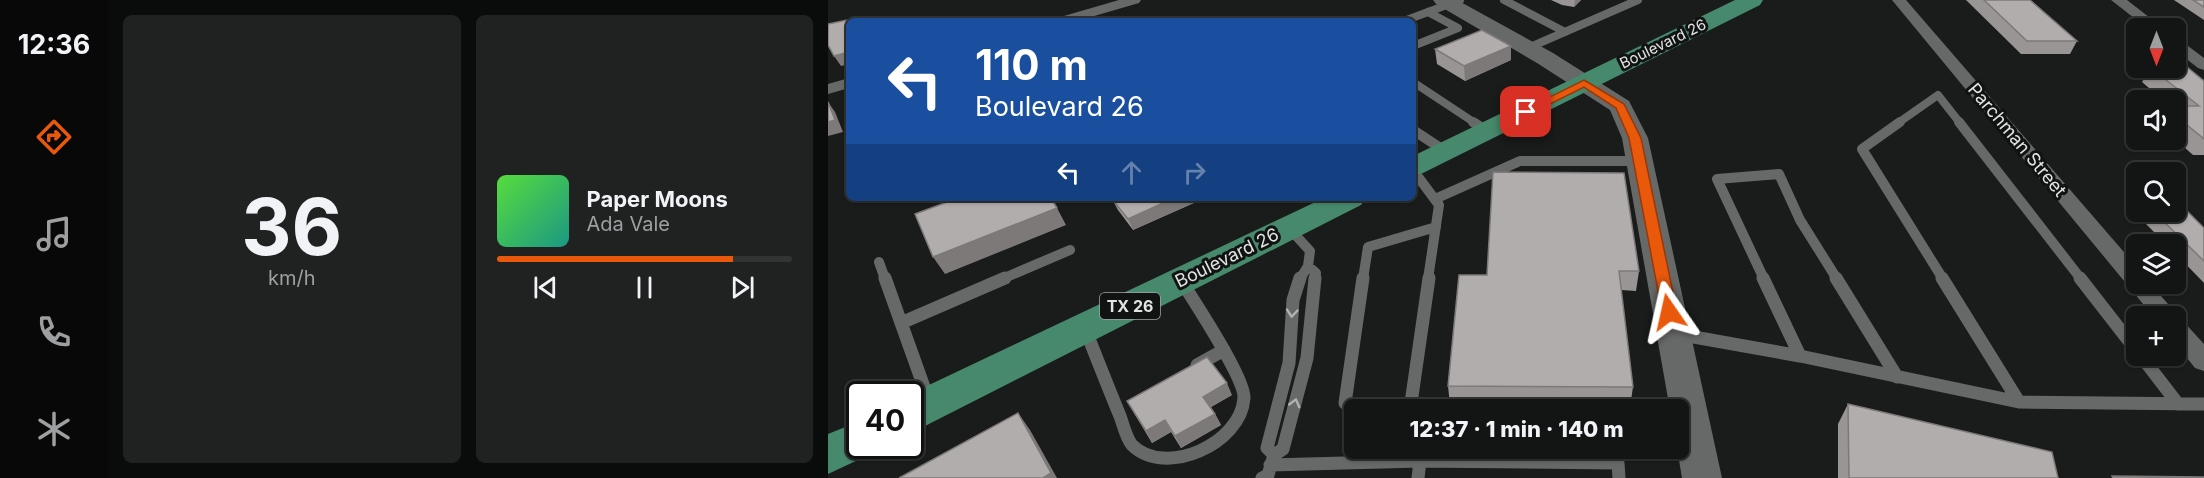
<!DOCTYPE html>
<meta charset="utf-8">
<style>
:root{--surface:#131514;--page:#202222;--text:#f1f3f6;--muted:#9d9fa0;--line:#323434;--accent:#ea580c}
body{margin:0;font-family:Inter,sans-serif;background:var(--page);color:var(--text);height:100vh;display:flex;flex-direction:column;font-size:22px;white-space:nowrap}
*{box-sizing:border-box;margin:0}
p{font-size:20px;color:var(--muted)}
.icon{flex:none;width:33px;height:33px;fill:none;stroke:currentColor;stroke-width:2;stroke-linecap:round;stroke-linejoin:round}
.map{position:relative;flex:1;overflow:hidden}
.side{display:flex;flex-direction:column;gap:15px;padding:15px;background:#0a0c0b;width:720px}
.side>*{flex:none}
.top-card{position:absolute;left:18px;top:18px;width:570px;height:183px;border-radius:9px;box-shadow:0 2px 4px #0004,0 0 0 2px var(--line);background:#1a4fa0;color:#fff;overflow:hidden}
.needle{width:39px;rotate:180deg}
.fabs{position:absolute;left:1298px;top:18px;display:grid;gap:12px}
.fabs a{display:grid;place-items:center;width:60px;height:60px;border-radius:9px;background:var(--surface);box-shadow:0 2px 4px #0004,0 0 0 2px var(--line);font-size:30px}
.speed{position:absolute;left:18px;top:381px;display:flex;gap:12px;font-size:30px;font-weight:700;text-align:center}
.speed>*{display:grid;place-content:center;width:78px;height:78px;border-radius:50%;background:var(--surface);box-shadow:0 2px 4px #0004,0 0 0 2px var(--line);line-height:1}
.speed .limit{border:3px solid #111;border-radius:9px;background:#fff;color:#111}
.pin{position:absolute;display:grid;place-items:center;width:51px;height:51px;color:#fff;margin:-26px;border-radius:12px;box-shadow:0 3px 9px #0006}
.me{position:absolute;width:66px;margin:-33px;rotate:349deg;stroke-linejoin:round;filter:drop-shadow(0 0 4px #0008)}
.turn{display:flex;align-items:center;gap:21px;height:126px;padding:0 30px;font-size:27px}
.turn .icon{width:78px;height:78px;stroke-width:2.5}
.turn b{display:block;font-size:42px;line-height:51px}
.lanes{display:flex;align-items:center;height:57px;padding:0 30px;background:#0003;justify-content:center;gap:30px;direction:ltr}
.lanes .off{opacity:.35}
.side .tile{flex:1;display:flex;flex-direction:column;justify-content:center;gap:9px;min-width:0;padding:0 21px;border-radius:9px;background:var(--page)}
.side .dial{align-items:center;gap:0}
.dial b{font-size:78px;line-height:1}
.song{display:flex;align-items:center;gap:18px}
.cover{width:72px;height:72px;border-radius:9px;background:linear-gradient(135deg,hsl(110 70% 55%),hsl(170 70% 35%))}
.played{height:6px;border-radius:3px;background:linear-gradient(90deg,var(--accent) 80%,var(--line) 80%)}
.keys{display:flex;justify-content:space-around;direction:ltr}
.side .tiles{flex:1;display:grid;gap:15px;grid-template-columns:repeat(2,1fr)}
.trip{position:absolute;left:516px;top:399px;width:345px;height:60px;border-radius:9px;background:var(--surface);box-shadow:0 2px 4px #0004,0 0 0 2px var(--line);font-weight:800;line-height:60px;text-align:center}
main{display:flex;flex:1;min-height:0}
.dock{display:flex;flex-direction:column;width:108px;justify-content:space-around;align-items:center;background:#080808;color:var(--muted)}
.dock .icon{width:42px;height:42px}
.dock .on{color:var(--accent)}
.dock b{font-size:27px;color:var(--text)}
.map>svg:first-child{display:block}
</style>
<main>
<nav class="dock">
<b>12:36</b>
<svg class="icon on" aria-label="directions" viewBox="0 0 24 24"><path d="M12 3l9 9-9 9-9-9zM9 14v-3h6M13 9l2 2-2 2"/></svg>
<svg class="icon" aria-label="music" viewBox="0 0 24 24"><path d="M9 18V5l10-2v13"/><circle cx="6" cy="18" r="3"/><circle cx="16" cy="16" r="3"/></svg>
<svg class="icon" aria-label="phone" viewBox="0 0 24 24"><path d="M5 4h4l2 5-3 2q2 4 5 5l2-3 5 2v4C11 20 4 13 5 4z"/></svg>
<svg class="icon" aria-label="climate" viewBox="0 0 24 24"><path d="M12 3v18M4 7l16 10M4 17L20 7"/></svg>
</nav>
<section class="side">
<div class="tiles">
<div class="tile dial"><b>36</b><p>km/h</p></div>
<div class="tile">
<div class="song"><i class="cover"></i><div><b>Paper Moons</b><p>Ada Vale</p></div></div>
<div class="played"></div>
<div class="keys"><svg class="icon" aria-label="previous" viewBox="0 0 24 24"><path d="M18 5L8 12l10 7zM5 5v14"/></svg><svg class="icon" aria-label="pause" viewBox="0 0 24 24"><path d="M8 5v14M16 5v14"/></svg><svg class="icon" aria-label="next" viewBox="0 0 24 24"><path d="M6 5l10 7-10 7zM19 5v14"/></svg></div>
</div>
</div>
</section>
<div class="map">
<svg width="1376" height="478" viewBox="0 0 1376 478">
<rect width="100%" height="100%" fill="#191c1a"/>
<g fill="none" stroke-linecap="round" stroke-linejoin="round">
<path stroke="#676968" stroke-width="8" d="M676 0 737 32
M576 21 632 0
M585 46 630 28 600 12
M700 48 810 0
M585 82 647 123
M1070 123 1110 95 1132 123"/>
<path stroke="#676968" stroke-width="10" d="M645 122 659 131
M1072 122 1034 149 1115 279
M1131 122 1253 279
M585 130 617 151
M585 170 611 205 600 279
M607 199 692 161H812
M461 228 482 251 480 266
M51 262 57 279
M174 279 242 250
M472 279 480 266 488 273 487 279
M535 279 540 247 608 227
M936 279 889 179 951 174 972 220 1009 279"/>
<path stroke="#676968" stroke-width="13" d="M57 278 101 401
M935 278 972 356
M1008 278 1069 377
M1114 278 1191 402
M1252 278 1308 350
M73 323 177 278
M258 331C269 359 280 387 292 416 295 424 298 438 304 445 337 478 413 444 416 398 417 378 367 303 354 282
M849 334 972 356 1191 402 1376 404
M1313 356 1350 404
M369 365 396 350
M517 403 535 278
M582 410 601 278
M588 448 592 461 590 478
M446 455 439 448 461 363 465 300 472 278
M446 455 455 449 479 358 487 278
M442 465 592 461 790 463 791 478
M434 478 440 475 446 455"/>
<path fill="#676968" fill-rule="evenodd" d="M291 0H313L311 3 249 21H227L229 18Z
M1064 0H1078L1308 266V284H1323L1350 316 1348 318 1355 321 1376 344V371L1367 368 1347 343V316H1325Z
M1283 0H1299L1335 28H1319Z
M1347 39 1352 40 1376 58V70L1370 68 1347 50Z
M21 78V88L0 94V84Z"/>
<path fill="#676968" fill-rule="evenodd" d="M605 0H629L725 53 801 101 820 138 894 478H854L849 448H850V410H842L794 138 782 110 709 63 608 4Z"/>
<path fill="#47896c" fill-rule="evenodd" d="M907 0H935L932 5 595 173 585 176V156Z
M496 198H538L533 205 97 426 82 431V394Z
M32 421V446H50L47 452 0 474V434Z"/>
</g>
<path fill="#989594" d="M723 0H753L746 7 734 5Z
M1138 0H1202L1249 41 1242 54H1193Z
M1346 0H1376V20Z
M607 49 683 60 637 81 609 64Z
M1323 68 1376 81V155H1365L1347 139V100H1335L1314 82Z
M665 172 811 271 808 291 793 290 805 387 802 407 622 405 620 386 659 275Z
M286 198H377L305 230 290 210 284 199Z
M1313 212H1347L1376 228V283L1347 253V244H1338L1310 216Z
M404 395 383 407 387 414 393 425 353 448 343 432 324 443 299 401Z
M1020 404 1230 478H1010V424Z"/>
<path fill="#7c7978" d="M747 0H753L746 7Z
M683 46V60L637 81 636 66Z
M21 52V64L13 66 6 56Z
M0 102 7 112 15 132 0 136Z
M346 198H377L305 230 300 219Z
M229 208 238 225 117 274 105 257Z
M399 383 404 395 381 408 375 397Z
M190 413 202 430 229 478H215Z
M387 414 393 425 353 448 347 436Z
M337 420 343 432 324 443 318 431Z"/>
<path fill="#b1adac" stroke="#7c7978" stroke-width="1.5" d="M1156 0H1202L1249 41H1199Z
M1365 0H1376V7Z
M19 20 21 23V52L6 56 0 45V24Z
M654 30 683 46 636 66 607 49Z
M1359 67 1376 81V139L1347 115V106H1371L1323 68Z
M0 102 7 120 0 122Z
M665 172 796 173 811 271H791L805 387 620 386 631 275H659Z
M130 198H223L229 208 105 257 87 214Z
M286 198H346L300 219 284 199Z
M1347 204H1352L1376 228V261L1326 212H1347Z
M379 357 399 383 375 397 387 414 347 436 337 420 318 431 299 401Z
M1020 404 1224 452 1230 478H1021Z
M190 413 223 473 215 478H71Z
M1284 476 1376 477V478H1285Z"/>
<defs><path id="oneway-chevron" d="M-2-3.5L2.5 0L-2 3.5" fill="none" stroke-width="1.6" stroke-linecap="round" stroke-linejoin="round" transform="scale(1.5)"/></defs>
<g stroke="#b1b2b2">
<use href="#oneway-chevron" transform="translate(464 313) rotate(95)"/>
<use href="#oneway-chevron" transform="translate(467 403) rotate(-75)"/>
</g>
<path fill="#ea580c" stroke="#983908" stroke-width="1.5" d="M756 80 796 104 813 138 849 312 847 316H836L834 312 801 138 788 108 756 87 702 114H694L692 112Z"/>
<g text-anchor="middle" stroke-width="6" stroke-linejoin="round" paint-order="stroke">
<g font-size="15" fill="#e2e3e3" stroke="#101311">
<text transform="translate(835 44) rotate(-26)" y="5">Boulevard 26</text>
</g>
<rect fill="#101311" stroke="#a3a5a4" stroke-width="1.5" x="272" y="293" width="60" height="26" rx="4.5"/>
<g font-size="16" font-weight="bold" fill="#e2e3e3">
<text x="302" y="312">TX 26</text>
</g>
<g font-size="18" fill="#e2e3e3" stroke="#101311">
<text transform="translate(1189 140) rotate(50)" y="6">Parchman Street</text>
<text transform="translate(399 258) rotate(-26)" y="6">Boulevard 26</text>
</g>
</g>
</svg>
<div class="fabs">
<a><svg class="needle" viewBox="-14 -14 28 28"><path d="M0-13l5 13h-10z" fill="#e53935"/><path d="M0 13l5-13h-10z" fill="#9d9fa0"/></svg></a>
<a><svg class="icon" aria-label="sound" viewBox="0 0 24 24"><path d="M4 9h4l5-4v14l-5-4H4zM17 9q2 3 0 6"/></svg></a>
<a><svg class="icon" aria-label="search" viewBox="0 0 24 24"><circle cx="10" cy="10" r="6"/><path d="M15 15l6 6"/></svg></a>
<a><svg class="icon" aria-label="layers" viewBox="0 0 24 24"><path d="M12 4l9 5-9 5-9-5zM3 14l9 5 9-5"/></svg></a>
<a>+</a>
</div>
<div class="speed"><div class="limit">40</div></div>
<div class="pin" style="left:698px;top:112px;background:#d93025"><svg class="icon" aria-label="arrive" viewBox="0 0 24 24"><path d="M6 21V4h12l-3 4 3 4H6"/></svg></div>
<svg class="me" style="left:841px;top:312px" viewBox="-20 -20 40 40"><path d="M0-17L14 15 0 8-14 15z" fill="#ea580c" stroke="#fff" stroke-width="4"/></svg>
<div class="trip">12:37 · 1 min · 140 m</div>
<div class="top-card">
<div class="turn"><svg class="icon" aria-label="left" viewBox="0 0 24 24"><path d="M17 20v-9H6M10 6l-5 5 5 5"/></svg><div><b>110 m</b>Boulevard 26</div></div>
<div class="lanes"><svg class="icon" aria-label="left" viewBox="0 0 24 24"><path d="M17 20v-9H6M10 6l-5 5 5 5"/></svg><svg class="icon off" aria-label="ahead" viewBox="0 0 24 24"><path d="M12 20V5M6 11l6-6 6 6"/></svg><svg class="icon off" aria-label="right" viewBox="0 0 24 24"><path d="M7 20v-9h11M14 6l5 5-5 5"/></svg></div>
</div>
</div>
</main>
